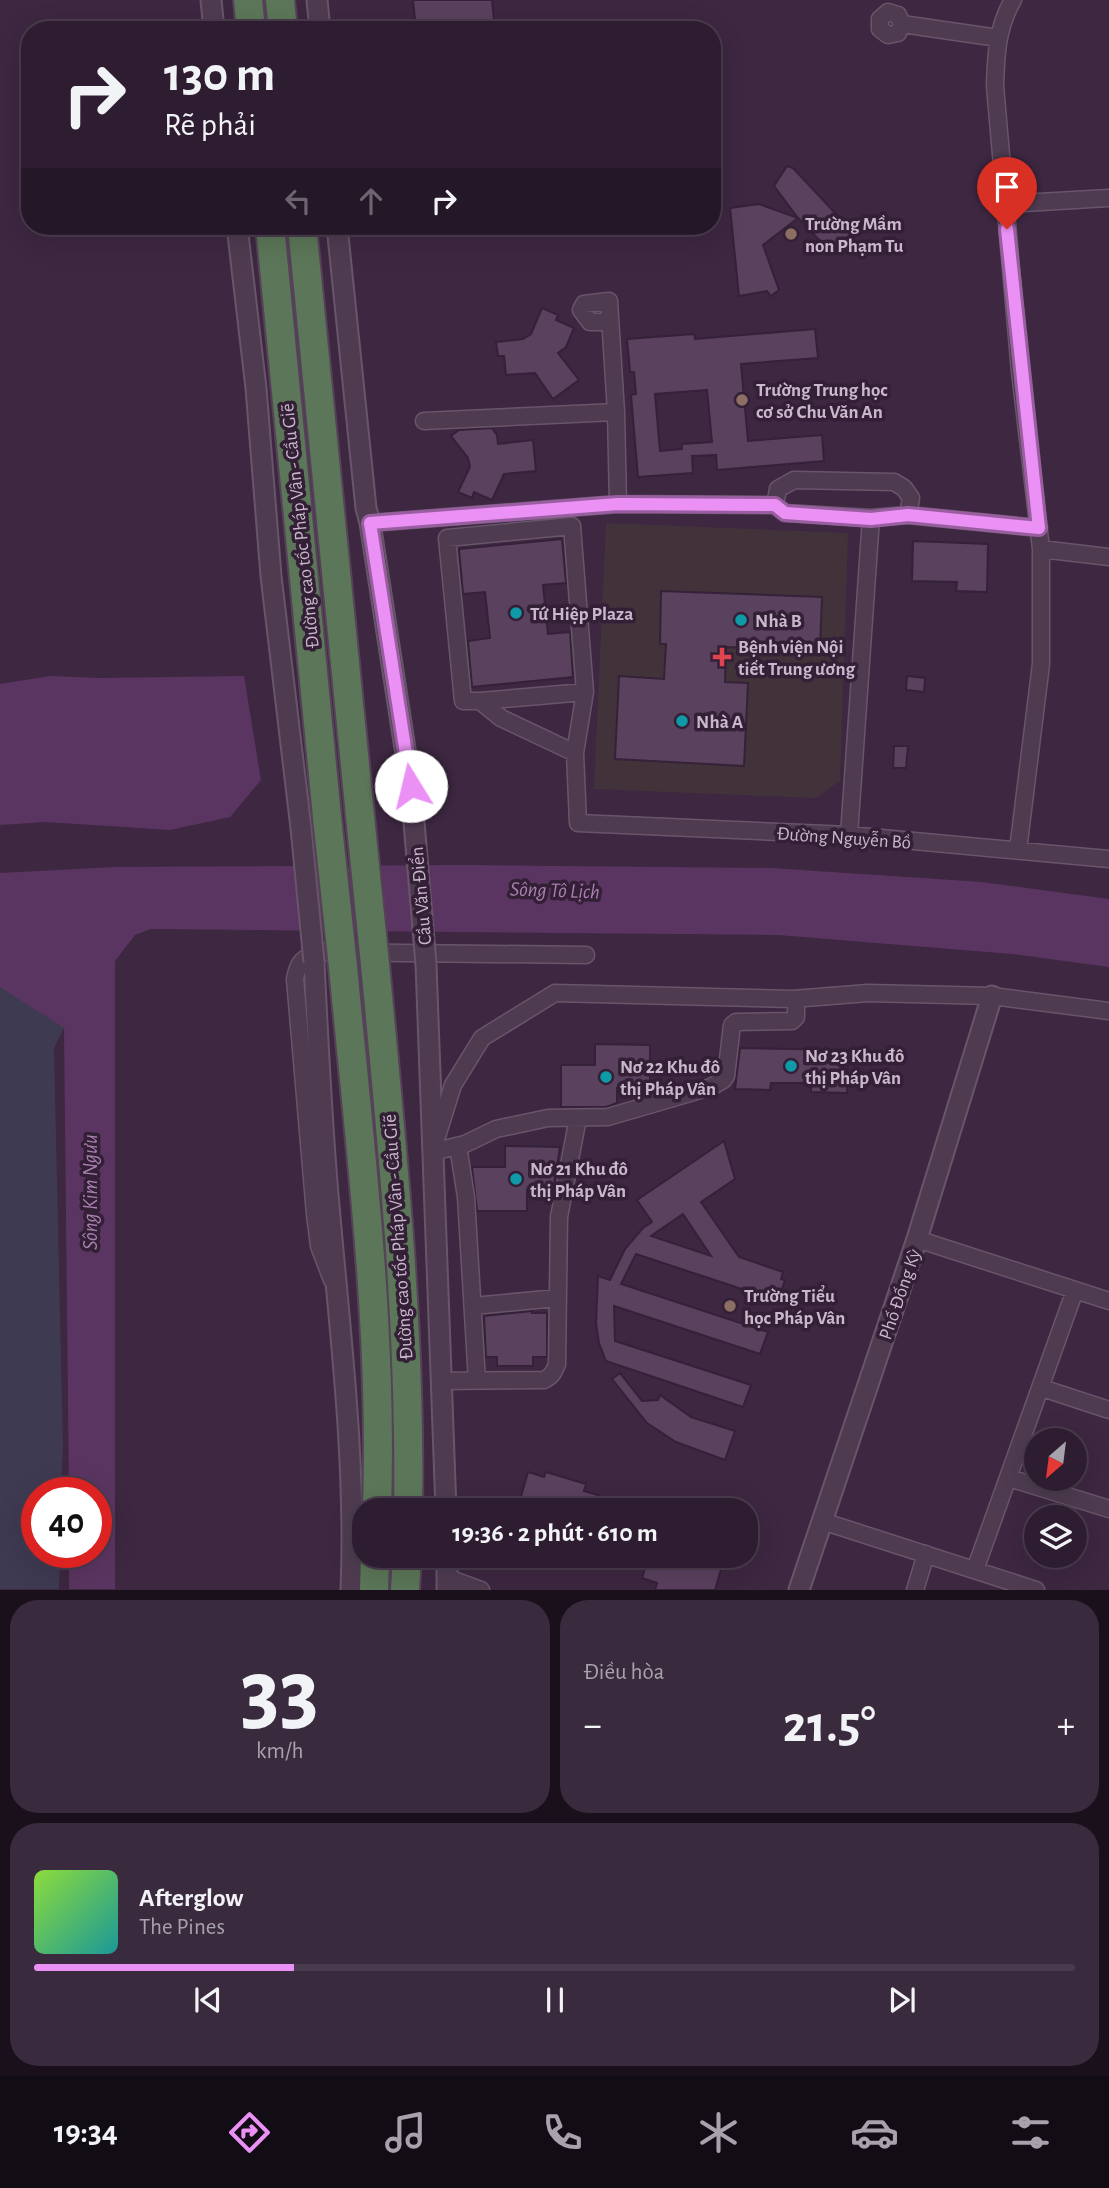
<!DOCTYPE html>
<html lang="vi">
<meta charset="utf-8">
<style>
:root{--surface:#2e1d31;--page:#3a2a3d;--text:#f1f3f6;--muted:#a7a2ab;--line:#493b4d;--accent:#eb91f6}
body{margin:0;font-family:"Alegreya Sans",sans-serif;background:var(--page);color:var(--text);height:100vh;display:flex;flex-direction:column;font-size:26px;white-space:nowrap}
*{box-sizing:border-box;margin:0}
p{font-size:23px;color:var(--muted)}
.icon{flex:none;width:38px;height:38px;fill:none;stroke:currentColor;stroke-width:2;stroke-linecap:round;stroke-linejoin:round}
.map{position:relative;height:1590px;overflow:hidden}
.sheet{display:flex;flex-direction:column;gap:10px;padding:10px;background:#19101b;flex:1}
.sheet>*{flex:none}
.top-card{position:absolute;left:21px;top:21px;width:700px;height:214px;border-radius:28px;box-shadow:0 7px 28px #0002,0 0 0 2px var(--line);background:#2e1d31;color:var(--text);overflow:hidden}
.needle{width:46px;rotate:208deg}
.buttons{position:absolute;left:1024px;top:1428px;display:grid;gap:14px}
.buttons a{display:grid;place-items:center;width:63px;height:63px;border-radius:50%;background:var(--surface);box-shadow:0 7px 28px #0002,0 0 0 2px var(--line);font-size:35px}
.speed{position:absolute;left:21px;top:1477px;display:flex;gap:14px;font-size:35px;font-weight:700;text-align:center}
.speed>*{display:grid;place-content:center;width:91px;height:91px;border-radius:50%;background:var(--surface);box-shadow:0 7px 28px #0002,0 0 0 2px var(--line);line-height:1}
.speed .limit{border:10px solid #d22;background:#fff;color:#111}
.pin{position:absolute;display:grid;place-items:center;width:60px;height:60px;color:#fff;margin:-72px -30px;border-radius:50% 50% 50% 0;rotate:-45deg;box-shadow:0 0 7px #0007}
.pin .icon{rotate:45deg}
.me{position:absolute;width:77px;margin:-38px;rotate:351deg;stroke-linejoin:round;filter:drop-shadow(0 0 5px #0008)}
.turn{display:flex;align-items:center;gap:24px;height:147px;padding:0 28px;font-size:32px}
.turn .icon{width:91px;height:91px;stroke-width:2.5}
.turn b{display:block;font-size:49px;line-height:60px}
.lanes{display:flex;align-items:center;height:66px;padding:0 28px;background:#0003;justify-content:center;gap:35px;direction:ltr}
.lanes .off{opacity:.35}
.big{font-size:52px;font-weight:700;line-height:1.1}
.sheet .widget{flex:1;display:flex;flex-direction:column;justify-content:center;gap:10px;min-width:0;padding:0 24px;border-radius:28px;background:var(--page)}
.sheet .dial{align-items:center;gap:0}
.dial b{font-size:91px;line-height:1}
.song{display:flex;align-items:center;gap:21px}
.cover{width:84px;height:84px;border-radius:10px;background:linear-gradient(135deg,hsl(90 70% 55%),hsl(180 70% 35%))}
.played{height:7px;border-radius:4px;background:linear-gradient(90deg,var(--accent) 25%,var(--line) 25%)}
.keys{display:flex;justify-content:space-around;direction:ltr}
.heat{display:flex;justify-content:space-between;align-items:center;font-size:38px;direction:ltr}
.sheet .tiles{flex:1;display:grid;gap:10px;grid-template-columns:1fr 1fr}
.widget:last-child{grid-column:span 2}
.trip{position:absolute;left:352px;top:1498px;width:406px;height:70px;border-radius:28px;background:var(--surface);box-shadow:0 7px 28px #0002,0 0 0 2px var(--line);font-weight:700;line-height:70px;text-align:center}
.tabs{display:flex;height:112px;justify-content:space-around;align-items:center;background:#120c14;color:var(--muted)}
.tabs .icon{width:49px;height:49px}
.tabs .selected{color:var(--accent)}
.tabs b{font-size:32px;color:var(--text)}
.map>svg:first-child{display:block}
</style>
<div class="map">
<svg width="1109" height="1590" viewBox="0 0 1109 1590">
<rect width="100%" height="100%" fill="#3d2741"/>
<path fill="#42333b" d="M606 523 848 533 840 781 816 798 594 789Z"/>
<path fill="#3e3a52" d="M0 986 64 1028 54 1048 63 1447 61 1493H37V1552H60L59 1589H0Z"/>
<path fill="#5b3561" d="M50 676 99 678 244 676 261 780 230 817 170 830 46 822 0 825V684Z
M467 865 771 868 982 882 1109 899V967L1012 954 778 935 151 929 135 935 115 961V1589H69V1552H96V1493H69L64 1028 0 987V873L115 867Z"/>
<path fill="#5a415e" stroke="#352138" stroke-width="2" fill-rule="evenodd" d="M413 0H492L495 30H416Z
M787 166 793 168 851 230 853 235 849 241 852 246 836 253 834 249 824 245 798 218 774 186Z
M759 204 798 218 763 245 779 290 771 296 767 291 739 296 730 208Z
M542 308 558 315 556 320 574 328 566 347 558 353 579 380 553 399 535 373 506 375 504 356H498L496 342 523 339 531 334Z
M815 329 818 358 741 364 748 441 822 435 824 461 717 470 716 455 692 456 693 473 638 477 631 395 636 394 634 372H630L627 339 694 334 695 339ZM707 390 712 442 682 444V449L660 451 655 394Z
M492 428 497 435 498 444 533 440 536 471 504 474 492 500 474 492 472 498 458 492 470 467 468 458 451 436 459 430Z
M562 539 566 583 543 585 548 634 570 632 573 677 472 687 468 641 490 638 485 592 463 594 459 549Z
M913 541 988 544 987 592 956 591 957 582 912 581Z
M661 591 822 597 820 650 726 647 725 682 748 683 744 766 615 759 619 676 664 679 666 644H660Z
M907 676 925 678 924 692 906 690Z
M894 746H908L906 768H893Z
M595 1044 650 1045V1089L617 1088V1103L606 1107H561V1065H595Z
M740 1048 848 1050 847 1093 811 1092V1083H771L770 1090 735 1089Z
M724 1141 735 1179 701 1202 739 1257 783 1272 781 1279 785 1280 778 1301 636 1254 621 1284 768 1332 760 1354 614 1306 615 1341 751 1385 743 1407 606 1361 599 1343 596 1324 598 1276 610 1280 625 1249 643 1228 652 1222 637 1200ZM683 1214 711 1256 651 1236Z
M505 1146 560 1147 553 1191 527 1190V1211H477L472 1167H505Z
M532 1311V1313H547V1357H533V1366H497V1357H486L484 1316Z
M620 1373 642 1401 658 1400 660 1395 691 1417 735 1431 725 1460 676 1442 647 1423 612 1379Z
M528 1472 544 1477 546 1472 586 1484 584 1491 598 1495 594 1510H517Z
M649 1556H725L715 1590H655L657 1583 642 1578Z"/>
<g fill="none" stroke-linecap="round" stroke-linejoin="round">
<defs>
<path id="minor" d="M1013 0C997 27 996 55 995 86L1020 372 1041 549V664L1018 850
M888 12 898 15 902 24 898 33 888 35 880 29V19Z
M902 24 998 38
M1005 204 1109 198
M610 322H590L581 310 584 304 609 301 616 412 618 504
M424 421 616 412
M775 505 778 489 794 480 894 482 904 488 911 498 908 515
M370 523 618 504 775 505 785 513 871 518 908 515 1039 528
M1041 549 1109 557
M480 701 585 692
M575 753 501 718 480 701H463L447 538 572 526 585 692 575 753 578 823 849 835 1109 859
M849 835 871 518
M435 1143 453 1085 482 1038 555 993 793 999 868 993 992 996 1109 1011
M458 1146 466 1197 477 1381
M432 1152 465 1144 496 1129 548 1118 608 1117 711 1087 723 1080 726 1076 732 1025 736 1022 792 1021 796 1017V999
M917 1239 1109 1301
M332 1280 319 1246 315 1214 295 979C298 962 303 957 320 952L586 955
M473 1306 557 1298
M441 1381 544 1380C552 1376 554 1372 557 1364L559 1217 578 1118
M1042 1388 1109 1410
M1009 1478 1109 1509
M822 1521 1036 1590
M975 1570 1075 1290
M448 1578 481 1590
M915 1590 926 1554"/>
<path id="tertiary" d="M211 0 214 30
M317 0 320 30
M237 226 256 388 271 576 301 828
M337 226 366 508 370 523 411 787
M314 962C318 1047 322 1132 330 1217 341 1341 356 1465 351 1590
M426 964 446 1510
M447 1590V1556
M799 1590 917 1239 992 996"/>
<path id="motorway" d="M248 0 251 30
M280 0 283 30
M270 226 328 827
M302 226 361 826
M375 964C392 1146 411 1327 408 1510
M343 967C360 1147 383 1329 377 1510
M374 1590 375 1556
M405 1590 407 1556"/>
</defs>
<use href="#minor" stroke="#69556b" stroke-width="19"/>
<use href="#tertiary" stroke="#69556b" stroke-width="23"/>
<use href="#motorway" stroke="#564258" stroke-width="32"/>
<use href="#minor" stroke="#4e3b50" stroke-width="16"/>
<use href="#tertiary" stroke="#4e3b50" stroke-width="19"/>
<use href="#motorway" stroke="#5b7658" stroke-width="28"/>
<defs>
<path id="tertiary-bridge" d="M411 787 426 964
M301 828 314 962"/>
<path id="motorway-bridge" d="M361 826 375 964
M328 827 343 967"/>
</defs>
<use href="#tertiary-bridge" stroke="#69556b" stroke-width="23" stroke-linecap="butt"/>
<use href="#motorway-bridge" stroke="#564258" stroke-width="32" stroke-linecap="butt"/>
<use href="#tertiary-bridge" stroke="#4e3b50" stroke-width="19"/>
<use href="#motorway-bridge" stroke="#5b7658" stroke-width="28"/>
</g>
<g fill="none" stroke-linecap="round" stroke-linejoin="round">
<defs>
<path id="route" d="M411 786 370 523 618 504 775 505 785 513 871 519 908 515 1039 528 1007 229"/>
</defs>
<use href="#route" stroke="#995ea0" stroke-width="18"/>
<use href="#route" stroke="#eb91f6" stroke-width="12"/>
</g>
<g fill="#8d6e63" stroke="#331f36" stroke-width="2.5">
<circle cx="791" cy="234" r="7"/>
<circle cx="742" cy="400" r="7"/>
<circle cx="730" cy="1306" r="7"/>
</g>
<g fill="#0f9aa8" stroke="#331f36" stroke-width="2.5">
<circle cx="516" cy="613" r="7"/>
<circle cx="741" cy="620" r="7"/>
<circle cx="682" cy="721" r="7"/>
<circle cx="791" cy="1066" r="7"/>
<circle cx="606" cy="1077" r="7"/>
<circle cx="516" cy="1179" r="7"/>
</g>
<path fill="#e0444e" stroke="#331f36" stroke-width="2.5" d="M718.5 646.5h7v7h7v7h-7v7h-7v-7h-7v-7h7z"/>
<g text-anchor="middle" stroke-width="7" stroke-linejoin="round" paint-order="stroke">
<g font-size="19" font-weight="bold" fill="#c9b7cb" stroke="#331f36" text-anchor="start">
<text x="805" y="230">Trường Mầm<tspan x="805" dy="22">non Phạm Tu</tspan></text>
<text x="756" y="396">Trường Trung học<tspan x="756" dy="22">cơ sở Chu Văn An</tspan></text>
<text x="530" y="620">Tứ Hiệp Plaza</text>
<text x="755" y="627">Nhà B</text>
<text x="738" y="653">Bệnh viện Nội<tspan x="738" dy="22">tiết Trung ương</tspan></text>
<text x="696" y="728">Nhà A</text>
<text x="805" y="1062">Nơ 23 Khu đô<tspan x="805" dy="22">thị Pháp Vân</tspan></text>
<text x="620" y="1073">Nơ 22 Khu đô<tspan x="620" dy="22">thị Pháp Vân</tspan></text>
<text x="530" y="1175">Nơ 21 Khu đô<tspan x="530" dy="22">thị Pháp Vân</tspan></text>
<text x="744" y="1302">Trường Tiểu<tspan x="744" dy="22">học Pháp Vân</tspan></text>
</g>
<g font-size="19" fill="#c9b7cb" stroke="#331f36">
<text transform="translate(299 526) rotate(-96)" y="7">Đường cao tốc Pháp Vân - Cầu Giẽ</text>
<text transform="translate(844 837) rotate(4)" y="7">Đường Nguyễn Bồ</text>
<text transform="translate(420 896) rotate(-95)" y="7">Cầu Văn Điển</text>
<text transform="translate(397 1237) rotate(-94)" y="7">Đường cao tốc Pháp Vân - Cầu Giẽ</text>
<text transform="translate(899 1294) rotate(-71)" y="7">Phố Đống Kỳ</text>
</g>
<g font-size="21" font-style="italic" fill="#aa80b1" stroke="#331f36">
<text transform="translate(555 890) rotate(2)" y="7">Sông Tô Lịch</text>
<text transform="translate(90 1192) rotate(-90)" y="7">Sông Kim Ngưu</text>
</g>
</g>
</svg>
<div class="buttons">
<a><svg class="needle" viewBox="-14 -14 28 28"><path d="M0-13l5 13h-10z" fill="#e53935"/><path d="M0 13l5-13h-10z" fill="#a7a2ab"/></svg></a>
<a><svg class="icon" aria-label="layers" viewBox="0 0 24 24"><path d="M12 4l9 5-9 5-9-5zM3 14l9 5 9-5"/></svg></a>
</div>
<div class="speed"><div class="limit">40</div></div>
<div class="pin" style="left:1007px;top:229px;background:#d93025"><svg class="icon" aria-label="arrive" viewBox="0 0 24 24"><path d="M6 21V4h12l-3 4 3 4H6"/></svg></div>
<svg class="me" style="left:411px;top:786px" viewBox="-20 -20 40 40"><circle r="19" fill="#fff"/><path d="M0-13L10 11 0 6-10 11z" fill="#eb91f6"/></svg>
<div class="trip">19:36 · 2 phút · 610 m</div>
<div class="top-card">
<div class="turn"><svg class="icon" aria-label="right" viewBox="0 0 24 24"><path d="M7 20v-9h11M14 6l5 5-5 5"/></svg><div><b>130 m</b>Rẽ phải</div></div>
<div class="lanes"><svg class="icon off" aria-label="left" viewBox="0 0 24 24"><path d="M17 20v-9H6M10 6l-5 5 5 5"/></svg><svg class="icon off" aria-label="ahead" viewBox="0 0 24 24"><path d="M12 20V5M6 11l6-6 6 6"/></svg><svg class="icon" aria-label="right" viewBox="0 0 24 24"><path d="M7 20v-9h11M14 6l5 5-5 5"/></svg></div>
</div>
</div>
<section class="sheet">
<div class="tiles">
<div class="widget dial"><b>33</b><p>km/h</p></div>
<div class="widget"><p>Điều hòa</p>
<div class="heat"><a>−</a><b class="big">21.5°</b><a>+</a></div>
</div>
<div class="widget">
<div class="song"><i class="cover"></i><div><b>Afterglow</b><p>The Pines</p></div></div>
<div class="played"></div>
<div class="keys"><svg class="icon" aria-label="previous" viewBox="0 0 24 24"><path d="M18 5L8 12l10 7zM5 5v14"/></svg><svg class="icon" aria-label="pause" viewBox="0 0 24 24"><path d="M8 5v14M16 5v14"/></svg><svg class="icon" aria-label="next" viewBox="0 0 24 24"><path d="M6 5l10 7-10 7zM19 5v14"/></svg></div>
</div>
</div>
</section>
<nav class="tabs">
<b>19:34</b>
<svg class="icon selected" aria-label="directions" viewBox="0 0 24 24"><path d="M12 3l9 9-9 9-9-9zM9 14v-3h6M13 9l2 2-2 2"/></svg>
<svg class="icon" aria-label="music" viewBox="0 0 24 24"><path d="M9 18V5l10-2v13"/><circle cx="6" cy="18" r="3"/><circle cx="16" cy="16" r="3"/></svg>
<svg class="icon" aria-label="phone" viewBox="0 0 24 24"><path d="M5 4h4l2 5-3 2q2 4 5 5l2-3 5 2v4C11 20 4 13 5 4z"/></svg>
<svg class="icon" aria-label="climate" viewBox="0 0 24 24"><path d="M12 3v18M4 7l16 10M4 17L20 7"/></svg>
<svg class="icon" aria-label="car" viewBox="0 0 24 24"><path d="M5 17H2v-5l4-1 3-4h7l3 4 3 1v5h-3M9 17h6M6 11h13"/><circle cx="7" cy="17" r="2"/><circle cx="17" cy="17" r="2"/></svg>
<svg class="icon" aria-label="filters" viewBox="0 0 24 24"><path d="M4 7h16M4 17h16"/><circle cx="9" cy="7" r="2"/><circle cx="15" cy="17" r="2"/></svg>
</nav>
